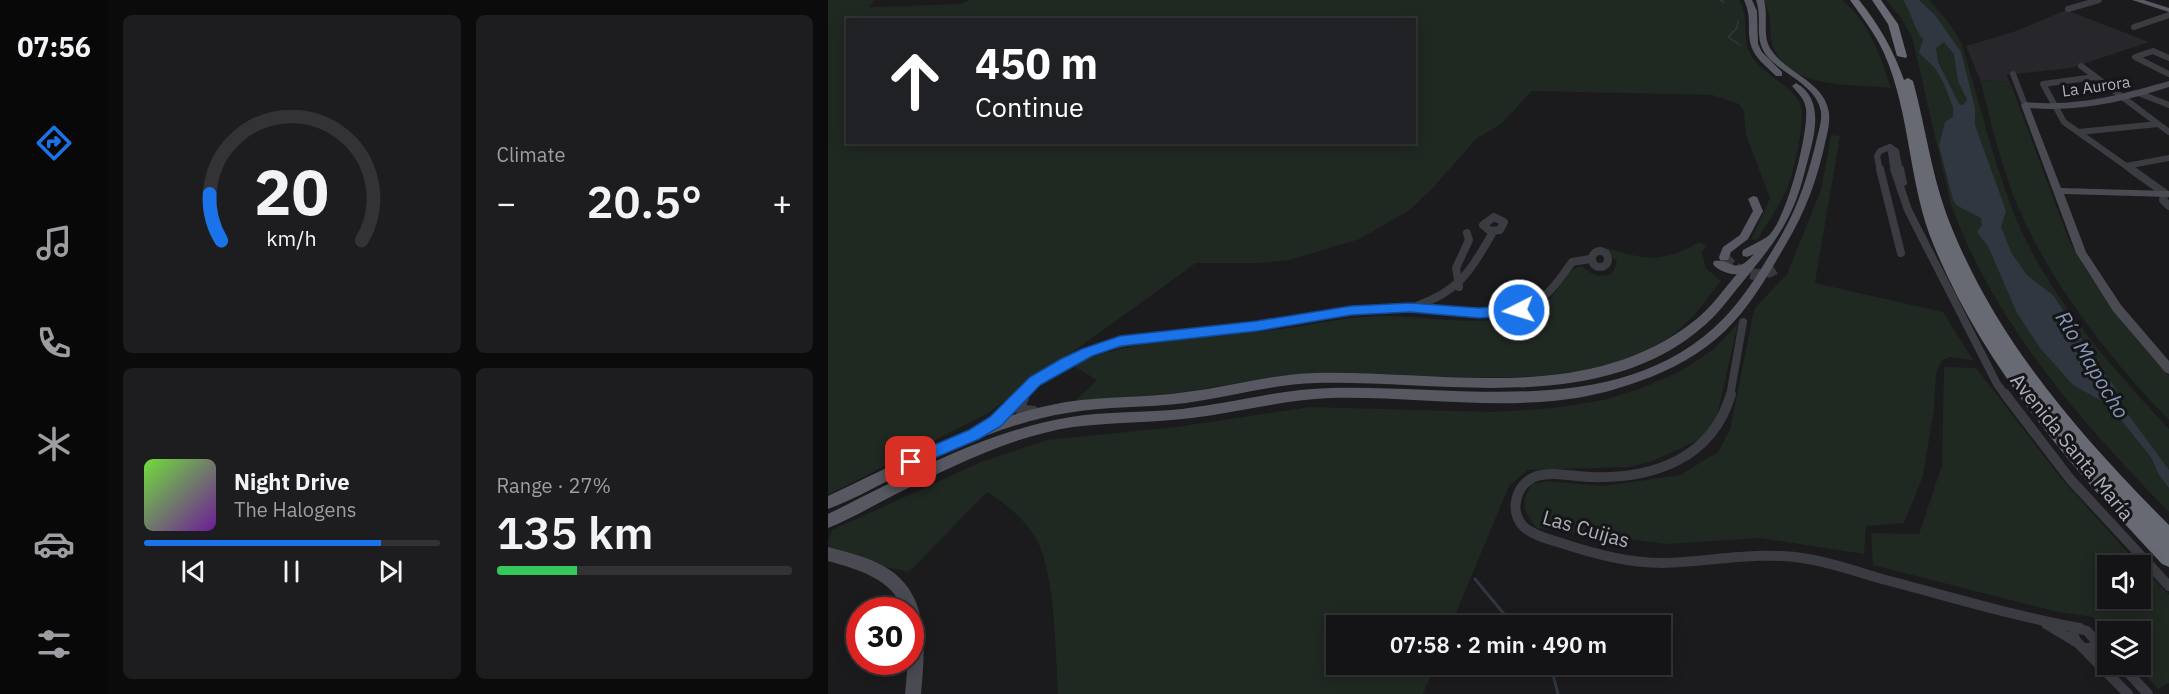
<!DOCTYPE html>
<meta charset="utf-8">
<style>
:root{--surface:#141416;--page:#1d1d1f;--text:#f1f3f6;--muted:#9d9ea1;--line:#333335;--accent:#1a73e8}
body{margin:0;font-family:"IBM Plex Sans",sans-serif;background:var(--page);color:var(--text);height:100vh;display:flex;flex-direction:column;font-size:22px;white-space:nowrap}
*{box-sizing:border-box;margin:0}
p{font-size:20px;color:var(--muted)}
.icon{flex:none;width:33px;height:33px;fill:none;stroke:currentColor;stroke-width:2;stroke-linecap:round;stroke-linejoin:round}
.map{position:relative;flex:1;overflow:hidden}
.panel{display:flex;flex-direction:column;gap:15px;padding:15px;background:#0b0b0c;width:720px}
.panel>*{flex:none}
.hud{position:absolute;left:18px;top:18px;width:570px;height:126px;border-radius:0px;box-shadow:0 3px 15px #0003,0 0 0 2px var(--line);background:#202124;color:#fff;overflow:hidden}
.controls{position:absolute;left:1269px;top:555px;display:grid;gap:12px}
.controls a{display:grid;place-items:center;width:54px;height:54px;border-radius:0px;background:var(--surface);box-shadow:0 3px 15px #0003,0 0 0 2px var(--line);font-size:30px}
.speed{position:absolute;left:18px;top:597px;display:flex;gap:12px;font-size:30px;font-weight:700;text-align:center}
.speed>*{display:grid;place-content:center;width:78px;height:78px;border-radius:50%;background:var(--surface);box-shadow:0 3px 15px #0003,0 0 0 2px var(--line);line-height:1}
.speed .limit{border:9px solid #d22;background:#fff;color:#111}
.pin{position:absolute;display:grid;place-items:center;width:51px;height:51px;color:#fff;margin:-26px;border-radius:12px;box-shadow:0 3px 9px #0006}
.me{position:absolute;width:66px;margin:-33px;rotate:265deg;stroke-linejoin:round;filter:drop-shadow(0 0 4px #0008)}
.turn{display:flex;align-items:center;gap:21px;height:126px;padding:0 30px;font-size:27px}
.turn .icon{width:78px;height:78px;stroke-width:2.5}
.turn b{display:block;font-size:42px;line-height:51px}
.big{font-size:45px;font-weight:600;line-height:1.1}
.panel .tile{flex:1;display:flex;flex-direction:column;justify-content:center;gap:9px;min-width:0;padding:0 21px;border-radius:9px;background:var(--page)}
.panel .dial{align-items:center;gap:0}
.dial svg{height:156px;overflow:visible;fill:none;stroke:var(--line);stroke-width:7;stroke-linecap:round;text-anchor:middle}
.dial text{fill:var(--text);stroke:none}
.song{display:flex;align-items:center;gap:18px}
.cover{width:72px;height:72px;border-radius:9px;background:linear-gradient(135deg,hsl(100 70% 55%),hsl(280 70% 35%))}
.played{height:6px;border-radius:3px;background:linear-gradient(90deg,var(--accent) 80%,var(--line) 80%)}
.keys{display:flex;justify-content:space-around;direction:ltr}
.heat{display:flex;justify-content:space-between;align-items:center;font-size:33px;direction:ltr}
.charge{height:9px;border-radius:4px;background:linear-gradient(90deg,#34c759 27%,var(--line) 0)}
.panel .tiles{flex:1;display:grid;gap:15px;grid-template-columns:repeat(2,1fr)}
.trip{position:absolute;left:498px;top:615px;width:345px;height:60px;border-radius:0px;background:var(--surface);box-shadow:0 3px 15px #0003,0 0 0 2px var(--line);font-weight:600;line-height:60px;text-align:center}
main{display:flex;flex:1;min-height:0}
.tab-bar{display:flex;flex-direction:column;width:108px;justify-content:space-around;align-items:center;background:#080809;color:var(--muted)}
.tab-bar .icon{width:42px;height:42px}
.tab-bar .on{color:var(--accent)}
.tab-bar b{font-size:27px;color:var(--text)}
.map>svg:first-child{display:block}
</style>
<main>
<nav class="tab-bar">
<b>07:56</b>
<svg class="icon on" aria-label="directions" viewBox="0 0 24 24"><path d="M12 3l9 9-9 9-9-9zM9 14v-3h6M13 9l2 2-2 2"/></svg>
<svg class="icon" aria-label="music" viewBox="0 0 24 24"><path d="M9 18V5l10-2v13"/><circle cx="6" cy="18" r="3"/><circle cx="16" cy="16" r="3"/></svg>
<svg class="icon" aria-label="phone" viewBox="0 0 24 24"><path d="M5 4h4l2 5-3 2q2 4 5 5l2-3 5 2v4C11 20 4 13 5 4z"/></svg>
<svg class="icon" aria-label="climate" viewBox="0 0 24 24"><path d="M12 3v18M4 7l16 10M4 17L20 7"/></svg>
<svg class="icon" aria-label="car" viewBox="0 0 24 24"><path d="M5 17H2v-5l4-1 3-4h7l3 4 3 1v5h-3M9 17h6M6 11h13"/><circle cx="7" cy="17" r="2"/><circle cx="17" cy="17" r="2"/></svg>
<svg class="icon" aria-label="filters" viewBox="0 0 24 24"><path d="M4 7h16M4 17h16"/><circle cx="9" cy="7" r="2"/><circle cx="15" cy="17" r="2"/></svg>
</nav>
<section class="panel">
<div class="tiles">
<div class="tile dial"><svg viewBox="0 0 100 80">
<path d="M14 69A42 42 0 1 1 86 69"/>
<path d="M14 69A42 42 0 0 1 8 45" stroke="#1a73e8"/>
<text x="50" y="56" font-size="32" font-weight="700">20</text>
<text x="50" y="72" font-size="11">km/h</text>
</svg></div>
<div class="tile"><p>Climate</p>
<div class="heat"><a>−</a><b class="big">20.5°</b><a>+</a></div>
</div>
<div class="tile">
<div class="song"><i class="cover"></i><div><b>Night Drive</b><p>The Halogens</p></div></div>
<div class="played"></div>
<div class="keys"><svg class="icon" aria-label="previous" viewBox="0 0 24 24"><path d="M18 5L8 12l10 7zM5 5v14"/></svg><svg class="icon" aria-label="pause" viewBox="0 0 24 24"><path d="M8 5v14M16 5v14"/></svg><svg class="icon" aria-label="next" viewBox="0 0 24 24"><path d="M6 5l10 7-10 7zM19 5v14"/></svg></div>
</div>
<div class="tile"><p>Range · 27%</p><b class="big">135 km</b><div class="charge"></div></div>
</div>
</section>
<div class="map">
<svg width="1341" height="694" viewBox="0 0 1341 694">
<rect width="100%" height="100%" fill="#1b1a1d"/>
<path fill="#27262a" d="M1238 10 1321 42 1243 68 1178 75 1182 82 1152 80 1138 46 1191 30Z"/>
<path fill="#202822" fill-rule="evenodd" d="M0 0H46L42 7 132 4 142 0H911C922 17 913 36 922 53 933 74 959 82 971 101 980 114 965 176 958 191 951 207 939 223 930 239L923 240 942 198 918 135 916 112 911 104 884 95 704 91 673 124 648 139 604 189 583 209 556 225 532 239 461 260 433 263H368L160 413 0 495ZM20 20H586V142H20Z
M935 0H1014C1042 23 1052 55 1063 88 1027 84 963 90 946 49 939 32 946 16 935 0Z
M1058 0H1101L1119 20 1133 42C1153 105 1167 172 1194 232 1229 307 1286 369 1341 429V512C1255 424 1169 327 1125 210 1120 198 1119 183 1115 170 1104 126 1095 82 1084 37L1073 18Z
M1152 80 1182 82 1241 240C1267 291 1303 334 1341 376V420C1281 358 1225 287 1190 207 1173 167 1163 122 1152 80Z
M1003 135 1012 136 987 283 1115 312 1145 360 1122 357 1114 360 1108 373 1106 409 1095 476 1076 523 1038 526 1036 554 932 538 839 544 709 528C695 512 692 502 704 484L719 481 776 486 852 475 890 452 902 430 926 309 959 274 993 190Z
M871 242 879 246 874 252 878 268 893 281C879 299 866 318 848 332 759 402 593 369 487 373 443 375 399 386 356 392 320 397 283 398 247 401L269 380 244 365C309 336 377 339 445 330 481 326 517 316 553 316 601 316 657 329 703 312 730 301 729 280 747 268L754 266C763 275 773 279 785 273L789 261 778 251 779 248C817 260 836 263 871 242Z
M910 323 889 416 881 431 866 442 825 461 802 467 700 470 681 486 623 625 508 626V664L607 665 595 694H230C228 656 227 571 208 539 196 518 179 505 159 492L81 572 0 555V540L4 530 153 462 219 440 348 427 482 407 666 412 725 408 776 400 814 388 853 371 886 349Z
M1116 367 1148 368 1233 478 1311 565 1280 566V598H1312L1313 567 1341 595V683L1330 689 1308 665 1312 664V632L1279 633 1265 617 1230 612 1045 565 1043 533 1091 534 1114 465Z"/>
<path fill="#303741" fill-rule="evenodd" d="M1075 0H1091L1107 15 1133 52 1147 108V125L1178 211 1173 227 1184 254 1199 275 1226 296 1267 361 1289 390 1286 393 1288 398 1341 470V488L1331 475 1323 457 1281 405 1245 385 1212 348 1189 313 1160 246 1149 232 1154 225 1153 218 1128 205 1125 200 1111 146 1117 122 1125 117V107L1116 84 1107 68 1091 53 1095 39C1085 27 1084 13 1075 0ZM1116 42 1126 54 1130 81 1139 100 1135 105 1131 104 1110 62 1108 48Z"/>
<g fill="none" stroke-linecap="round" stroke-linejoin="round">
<path stroke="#303741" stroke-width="1.5" d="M892 0 896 2
M910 21 909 28 900 37 912 45"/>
<path stroke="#303741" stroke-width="3" d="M647 579 686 626
M718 664 724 671 730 694"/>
<path stroke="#38383d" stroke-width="11" stroke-dasharray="11 5" stroke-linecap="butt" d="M896 257C908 273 929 280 947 269"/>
<path stroke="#3b3b42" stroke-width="6" d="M1240 9 1271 0
M1306 27 1341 15
M1341 58 1325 51 1307 57 1341 74
M1253 66 1341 132
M1185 74 1197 105
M1267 77 1215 84 1236 122 1305 171
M1313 94 1341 105
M1251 132 1330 124
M1062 147 1066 171
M1062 147 1068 151 1072 171
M1298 166 1341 158
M1052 171 1049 156 1052 151 1062 147"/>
<path stroke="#3b3b42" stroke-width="8" d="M1052 169 1073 253
M1066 169 1080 210 1169 384 1178 396
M1072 169 1075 182
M1303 169 1338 194
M1336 194 1335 200 1341 206
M666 217 676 222 672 230 662 231 655 225Z
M764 259a8 8 0 1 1 16 0a8 8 0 1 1-16 0Z
M631 287 628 268 641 240 639 233
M588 306C632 291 642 271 665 232
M191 396C260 330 343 339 430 326 480 318 528 309 579 307 614 306 658 321 692 310 718 301 729 283 744 262L762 259
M902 396 915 322"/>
<path stroke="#3b3b42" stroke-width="10" d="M903 394C884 459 825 479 763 477 746 477 726 471 709 476 688 483 680 511 696 527 706 536 721 539 733 543 767 554 800 563 835 563 883 562 932 550 980 559 1005 563 1030 572 1054 579 1120 596 1185 616 1252 628
M1177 394 1242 479 1341 586
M196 398 191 409 206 411
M160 426 193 394
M1218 624 1248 642
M1267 640 1280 651
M1257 648H1266L1267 640 1259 631 1249 628 1245 635 1249 642 1300 694
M1292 664 1320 694"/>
<path fill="#494a52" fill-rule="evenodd" d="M1341 81V87C1296 102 1250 112 1202 108L1233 188 1341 191V197L1236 194 1258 252 1293 305 1341 361V374L1337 372 1285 311 1248 253 1193 105 1197 102C1250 107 1291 95 1341 81Z
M0 547C19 552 40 557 57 567 103 593 97 649 93 694H77L80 662H82V610H75C65 579 29 569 0 561Z"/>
<path fill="#575861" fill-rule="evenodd" d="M916 0H924L929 11 930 44 934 52 954 72V76H948C938 66 925 57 922 42 919 25 924 18 916 0Z
M928 0H936C941 17 933 37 944 51 960 74 997 82 1001 113 1002 121 1000 131 998 139 990 177 978 211 958 244 940 275 923 306 897 331 873 354 843 370 812 381 789 389 766 396 741 399 662 410 582 396 502 398 456 400 410 412 364 418 325 423 284 422 245 427 181 437 123 467 66 495 44 506 23 519 0 528V514C78 476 156 431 243 417 279 411 317 413 354 409 404 403 453 389 503 388 634 384 795 423 897 317 920 293 936 264 953 236 971 205 981 172 989 138 991 130 994 120 993 112 989 85 955 75 939 56 925 39 935 20 928 0Z
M1304 0H1316L1341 8V12Z
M968 83C1000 101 984 143 977 171 964 223 945 244 913 284 901 298 891 313 877 325 773 417 615 380 489 383 445 384 402 397 358 403 319 408 278 406 239 413 177 423 120 451 65 478 44 489 22 501 0 509V496C77 460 153 417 238 402 278 396 318 398 358 392 401 387 444 374 487 373 614 370 758 406 866 321 883 308 895 290 909 274 901 275 889 270 885 264L886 261C905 258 906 277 926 254L919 257 915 256 914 253 915 250C923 246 932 241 939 237 958 223 981 132 978 109 977 99 970 93 964 86Z
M925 196 929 197 935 211 920 239 903 252 900 260H892L891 257 895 247 912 235 925 211 920 199Z"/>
<path fill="#676973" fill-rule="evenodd" d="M1022 0H1031C1051 25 1065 49 1076 80L1080 78 1085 81C1097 125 1103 171 1118 213 1164 336 1250 434 1341 525V567L1334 564C1245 469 1156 368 1106 246 1080 184 1083 114 1056 53 1047 33 1034 17 1022 0Z
M1044 0H1053L1070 24 1079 56 1078 58 1069 56 1060 24Z"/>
</g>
<path fill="#1a73e8" stroke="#114b97" stroke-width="1.5" d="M582 303 651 308 691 305 697 310 691 315 651 318 582 312 523 315 429 331 293 346 264 356 212 385 173 426 151 439 83 468 76 462 78 457 141 430 162 417 202 377 233 359 254 349 292 336 429 321 523 306Z"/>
<g text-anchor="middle" stroke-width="6" stroke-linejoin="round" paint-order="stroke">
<g font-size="16" fill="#adb0bc" stroke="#161518">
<text transform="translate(1268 86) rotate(-8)" y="6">La Aurora</text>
</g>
<g font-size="20" fill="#adb0bc" stroke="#161518">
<text transform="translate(1244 447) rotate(51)" y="7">Avenida Santa María</text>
<text transform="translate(758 529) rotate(16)" y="7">Las Cuijas</text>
</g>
<g font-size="21" font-style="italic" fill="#8598b6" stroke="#161518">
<text transform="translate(1264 365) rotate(59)" y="7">Río Mapocho</text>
</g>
</g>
</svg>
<div class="controls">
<a><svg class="icon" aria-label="sound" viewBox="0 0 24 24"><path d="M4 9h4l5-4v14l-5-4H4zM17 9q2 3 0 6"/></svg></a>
<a><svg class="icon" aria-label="layers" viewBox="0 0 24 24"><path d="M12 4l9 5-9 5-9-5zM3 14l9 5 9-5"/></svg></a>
</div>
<div class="speed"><div class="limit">30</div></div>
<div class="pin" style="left:83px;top:462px;background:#d93025"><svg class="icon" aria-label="arrive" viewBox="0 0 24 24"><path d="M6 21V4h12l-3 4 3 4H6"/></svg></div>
<svg class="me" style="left:691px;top:310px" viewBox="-20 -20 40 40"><circle r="17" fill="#1a73e8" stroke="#fff" stroke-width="3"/><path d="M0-11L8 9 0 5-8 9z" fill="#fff"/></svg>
<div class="trip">07:58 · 2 min · 490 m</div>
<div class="hud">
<div class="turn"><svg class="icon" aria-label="ahead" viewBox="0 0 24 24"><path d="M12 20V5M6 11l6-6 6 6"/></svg><div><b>450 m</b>Continue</div></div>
</div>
</div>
</main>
